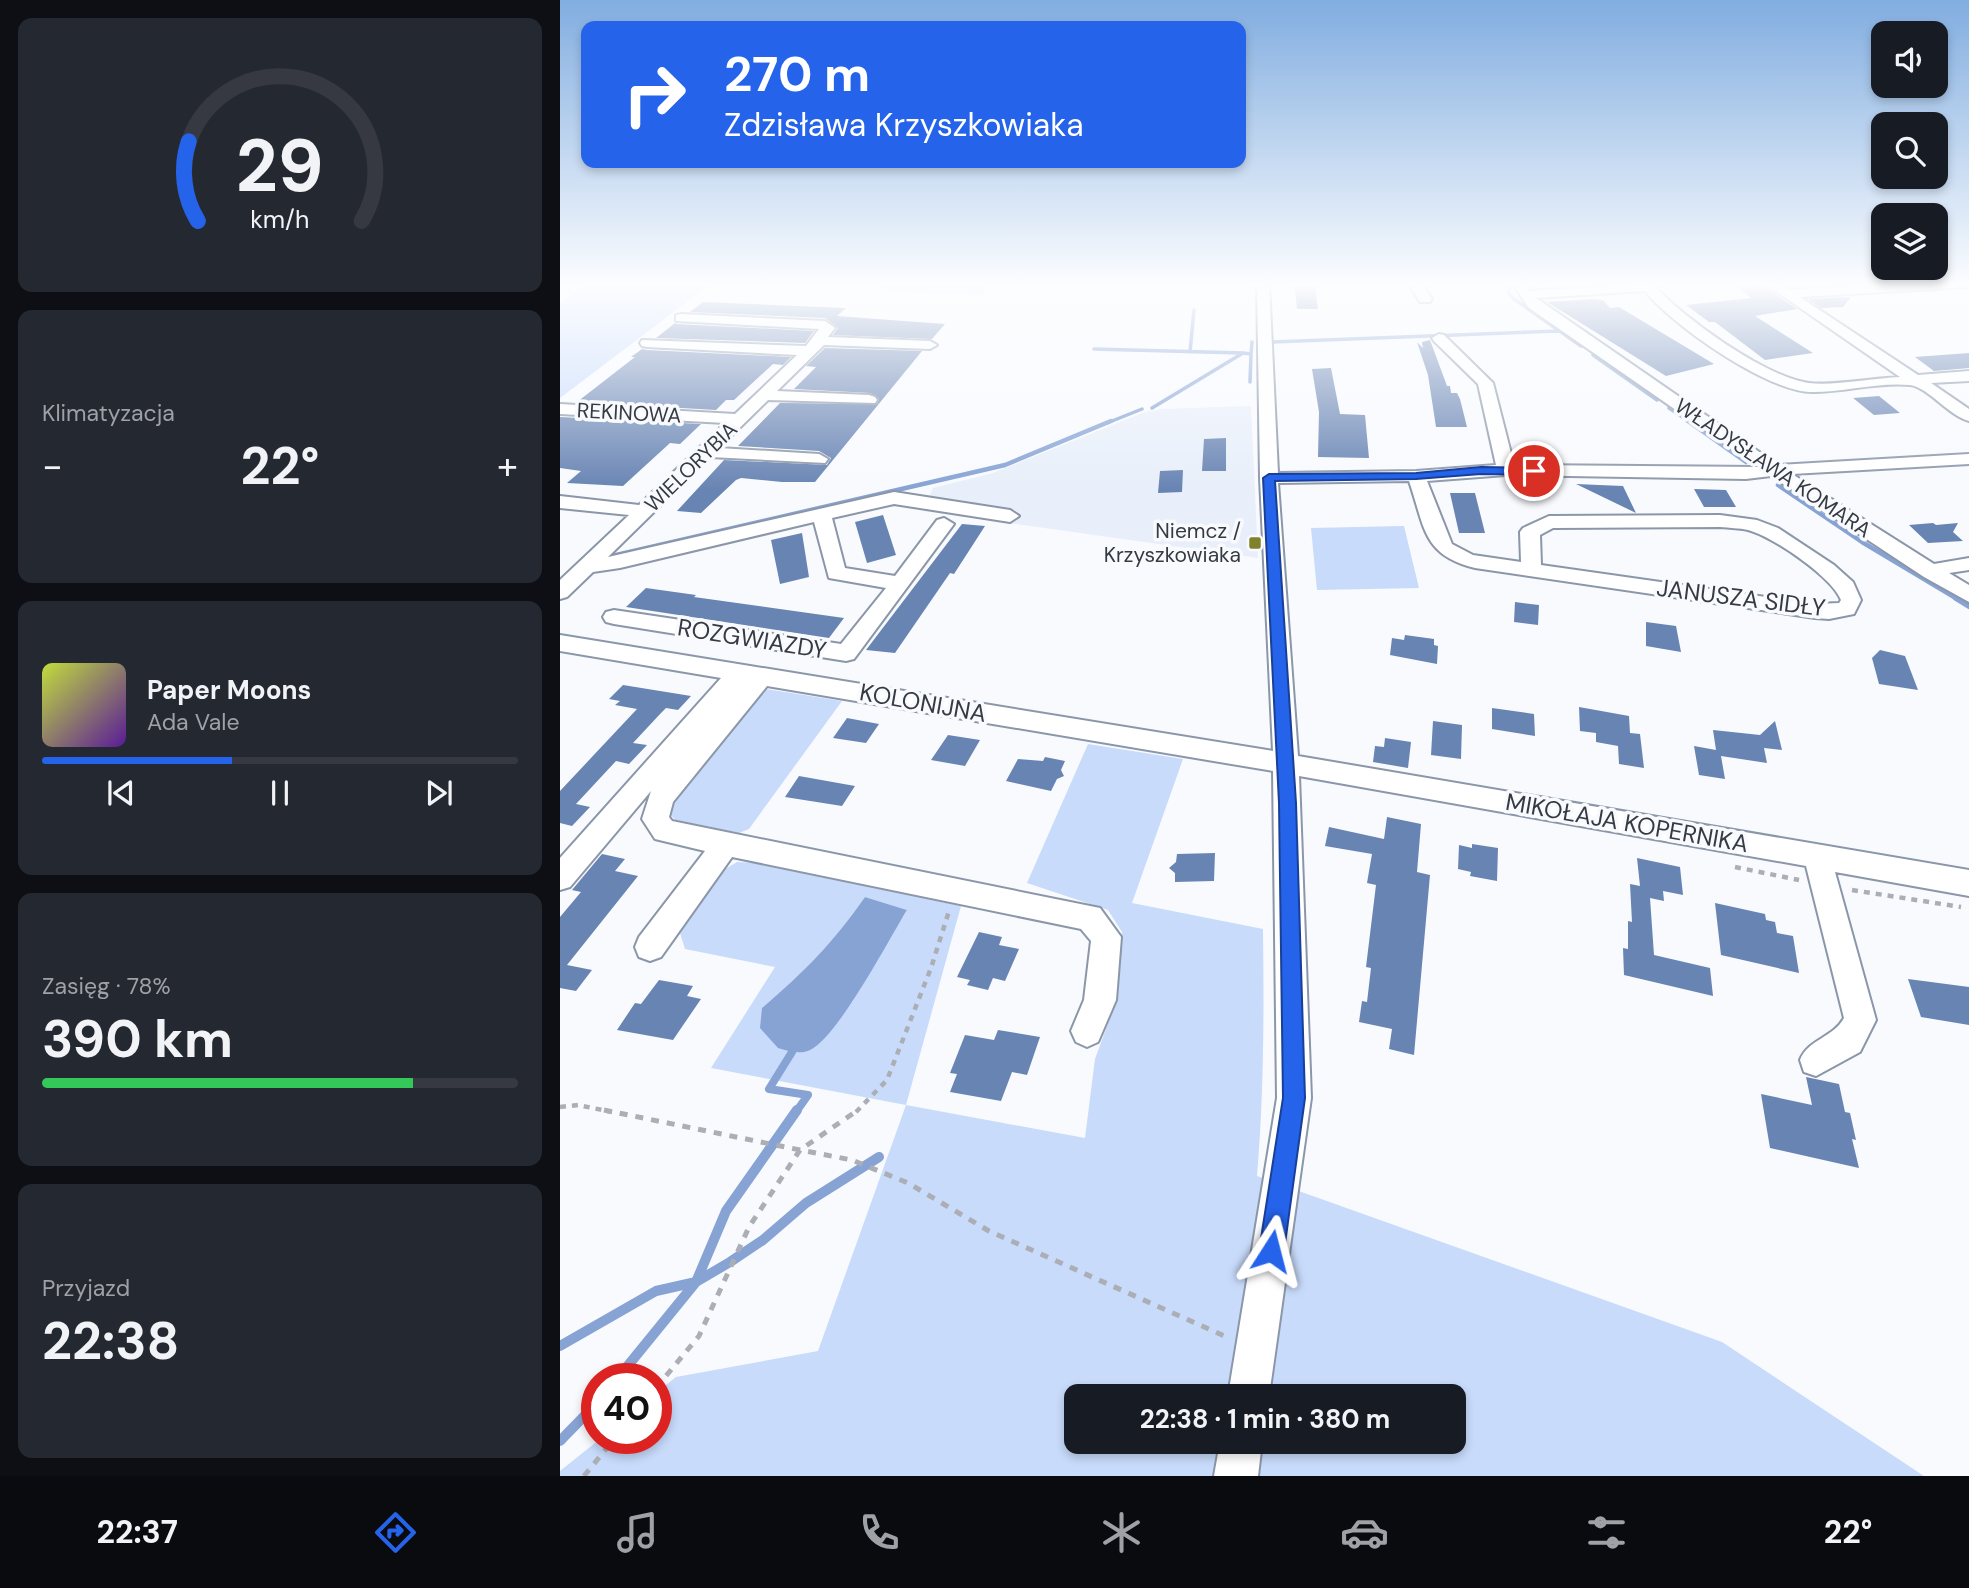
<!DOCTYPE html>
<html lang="pl">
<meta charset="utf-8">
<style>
:root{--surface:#171b24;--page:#242831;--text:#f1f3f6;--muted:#9ea1a6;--line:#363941;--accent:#2563eb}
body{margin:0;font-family:"DM Sans",sans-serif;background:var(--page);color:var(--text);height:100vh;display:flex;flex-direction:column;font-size:26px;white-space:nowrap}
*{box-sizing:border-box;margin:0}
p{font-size:23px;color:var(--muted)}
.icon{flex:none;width:38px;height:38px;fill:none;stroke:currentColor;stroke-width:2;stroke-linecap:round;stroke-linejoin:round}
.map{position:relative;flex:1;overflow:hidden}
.drawer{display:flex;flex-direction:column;gap:18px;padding:18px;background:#0d0f14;width:560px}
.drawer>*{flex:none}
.top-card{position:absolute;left:21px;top:21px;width:665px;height:147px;border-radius:14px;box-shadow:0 4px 10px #0003;background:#2563eb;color:#fff;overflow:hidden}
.buttons{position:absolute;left:1311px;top:21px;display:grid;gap:14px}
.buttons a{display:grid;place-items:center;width:77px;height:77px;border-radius:14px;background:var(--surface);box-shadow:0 4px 10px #0003;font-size:35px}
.speed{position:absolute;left:21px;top:1363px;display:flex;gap:14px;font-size:35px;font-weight:700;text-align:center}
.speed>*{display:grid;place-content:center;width:91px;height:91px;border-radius:50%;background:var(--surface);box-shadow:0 4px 10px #0003;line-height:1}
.speed .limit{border:10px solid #d22;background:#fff;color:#111}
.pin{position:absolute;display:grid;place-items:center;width:60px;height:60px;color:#fff;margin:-30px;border:4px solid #fff;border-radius:50%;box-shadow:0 2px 7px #0007}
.me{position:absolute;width:77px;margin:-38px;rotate:9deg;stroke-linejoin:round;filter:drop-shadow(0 0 5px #0008)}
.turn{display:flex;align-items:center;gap:24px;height:147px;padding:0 28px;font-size:32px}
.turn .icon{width:91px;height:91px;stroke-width:2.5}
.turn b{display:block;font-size:49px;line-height:60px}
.big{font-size:52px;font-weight:700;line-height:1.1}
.drawer .card{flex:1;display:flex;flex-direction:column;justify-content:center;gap:10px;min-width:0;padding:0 24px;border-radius:14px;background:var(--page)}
.drawer .dial{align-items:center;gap:0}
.dial svg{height:182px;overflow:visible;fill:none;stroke:var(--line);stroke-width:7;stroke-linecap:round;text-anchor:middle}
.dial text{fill:var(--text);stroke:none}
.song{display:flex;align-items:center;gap:21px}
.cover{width:84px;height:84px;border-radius:10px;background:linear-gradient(135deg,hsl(70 70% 55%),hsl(270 70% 35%))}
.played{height:7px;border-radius:4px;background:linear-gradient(90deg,var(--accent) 40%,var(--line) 40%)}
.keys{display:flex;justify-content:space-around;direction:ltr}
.heat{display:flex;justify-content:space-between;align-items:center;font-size:38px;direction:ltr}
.charge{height:10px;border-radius:5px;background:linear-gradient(90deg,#34c759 78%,var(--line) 0)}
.trip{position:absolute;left:504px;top:1384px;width:402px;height:70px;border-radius:14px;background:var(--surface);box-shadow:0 4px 10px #0003;font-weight:700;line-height:70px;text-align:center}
.tabs{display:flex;height:112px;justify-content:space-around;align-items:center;background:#090b0e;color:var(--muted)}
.tabs .icon{width:49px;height:49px}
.tabs .on{color:var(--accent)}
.tabs b{font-size:32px;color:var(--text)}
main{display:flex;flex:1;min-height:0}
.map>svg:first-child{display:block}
</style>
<main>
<section class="drawer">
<div class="card dial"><svg viewBox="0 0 100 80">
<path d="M14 69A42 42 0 1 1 86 69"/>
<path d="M14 69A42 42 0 0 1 10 34" stroke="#2563eb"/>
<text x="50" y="56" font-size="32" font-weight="700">29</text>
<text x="50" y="72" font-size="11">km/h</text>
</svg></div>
<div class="card"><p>Klimatyzacja</p>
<div class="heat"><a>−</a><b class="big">22°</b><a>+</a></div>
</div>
<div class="card">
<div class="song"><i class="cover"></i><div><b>Paper Moons</b><p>Ada Vale</p></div></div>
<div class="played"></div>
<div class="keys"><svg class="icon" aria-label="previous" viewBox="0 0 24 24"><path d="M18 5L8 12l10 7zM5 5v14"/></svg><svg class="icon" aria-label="pause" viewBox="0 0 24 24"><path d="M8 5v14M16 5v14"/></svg><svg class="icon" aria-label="next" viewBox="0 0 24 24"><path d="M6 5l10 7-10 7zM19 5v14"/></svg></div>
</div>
<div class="card"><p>Zasięg · 78%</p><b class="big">390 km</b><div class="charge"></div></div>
<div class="card"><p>Przyjazd</p><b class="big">22:38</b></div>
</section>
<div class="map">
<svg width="1409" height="1476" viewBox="0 0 1409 1476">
<rect width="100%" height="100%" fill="#f8fafe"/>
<path fill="#e8effa" d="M691 406 698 558 363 511 373 488 433 473 585 412 603 409Z"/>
<path fill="#c8dbfb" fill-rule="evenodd" d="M32 283H152L0 398V303Z
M313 283H425L424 295 331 292Z
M844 526 859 588 757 590 751 528Z
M206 689 282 701 189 829 179 833 116 820 110 815 114 800 199 690Z
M528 744 623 759 572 903 703 929C704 1012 704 1093 697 1176L1162 1342 1364 1476H0V1471L40 1439 96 1438V1393L116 1377 258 1351 346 1105 151 1068 215 967 125 949 120 933 121 923 162 871 177 862 197 863 401 906 346 1105 525 1138 535 1059 554 1007 562 932 548 910 467 883ZM305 897 347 910 292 1002 202 1008C245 971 272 944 305 897ZM516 1396H894V1442H516Z"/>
<path fill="#86a3d4" d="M305 897 347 910C329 939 278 1037 250 1050 241 1055 228 1051 218 1048L200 1028 202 1008C245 971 272 944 305 897Z"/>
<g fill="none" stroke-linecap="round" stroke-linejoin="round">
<path stroke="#86a3d4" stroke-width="3.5" d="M947 283 949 294 954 299 1021 346
M712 342 999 331
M534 349 683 353
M630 352 634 310
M1033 355 1097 400
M690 382 691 354
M592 408 683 353 691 354 692 342
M1109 408 1131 423
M547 423 582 409"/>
<path stroke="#86a3d4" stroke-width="4.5" d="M1128 421 1186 462
M1218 485 1302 542 1399 600
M52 556 445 465 551 421"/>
<path stroke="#86a3d4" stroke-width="6" d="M1396 598 1409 606"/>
<path stroke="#86a3d4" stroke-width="8" d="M232 1052 209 1089 248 1095 236 1112"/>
<path stroke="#86a3d4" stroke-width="10" d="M0 1346 96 1291 136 1282 170 1262 203 1240 246 1203 319 1157
M57 1379 136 1282 166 1211 237 1110
M0 1441 37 1403"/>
</g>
<path fill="#6884b3" d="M1202 285 1237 309 1195 316 1253 353 1205 360 1155 322H1149L1126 305 1191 298 1177 286Z
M735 287H755L758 309H737Z
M1291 297 1283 307 1261 308 1248 299Z
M1033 299 1043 300 1050 308 1059 307 1154 364 1106 376 987 302Z
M143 302 286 308 277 316 385 324 372 339 273 335 278 328 265 318 130 312Z
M115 323 116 324 254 331 245 343 96 338Z
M870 340 887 386H890L891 393H897L900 399 907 427H876L868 375 857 342 863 348 862 342Z
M265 348 362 351 255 482H222L181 478 176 480 141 513 117 511 164 460 267 465 271 458 259 451 178 446 220 403 317 404 319 399 310 393 234 389 256 367 246 366Z
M82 349 87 350 231 357 223 365 213 364 174 400H166L156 410 17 402 75 357H71Z
M1409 353V368L1374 371 1355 357Z
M771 368 780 414 805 415 809 458 758 457 759 412 752 369Z
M1319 396 1340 413 1314 415 1293 398Z
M0 417 141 424 120 444 110 443 63 486 7 483 21 471 0 468Z
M666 438V471H642L644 439Z
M623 470 622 492 598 493 600 471Z
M1016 484 1063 486 1076 513Z
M1134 489 1166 490 1176 507H1144Z
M890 493H915L925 533H899Z
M323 515 336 555 307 563 295 522Z
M1373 523 1376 525 1398 523 1393 532 1403 541 1368 543 1349 525Z
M402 524 425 526 394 574 390 573 335 653 306 650Z
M242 533 249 577 220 584 211 540Z
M86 588 136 595 134 597 284 618 269 638 66 607Z
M955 602 979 605 978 625 954 622Z
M1086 622 1116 626 1121 652 1086 646Z
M845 635 874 639V645L878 646 877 664 830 655 832 638 844 640Z
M1320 650 1345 656 1358 690 1319 684 1312 658Z
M63 685 131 696 118 710 106 708 101 713 73 743 87 745 69 764 56 761 16 804 30 807 12 826 0 823V791L77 709 55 705 60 701 49 699Z
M1019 707 1069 716 1070 733 1080 734 1084 768 1059 764 1058 746 1036 742V733L1020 731Z
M932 708 974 714 975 736 932 729Z
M287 718 319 724 306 743 273 738Z
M873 721 902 725 901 759 871 755Z
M1215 721 1222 750 1204 748 1207 763 1161 756 1165 779 1139 775 1134 746 1156 750 1153 730 1200 735Z
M388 735 420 740 405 766 371 760Z
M825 738 851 742 848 768 813 762 815 746 824 747Z
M485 757 505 761 501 770 504 776 497 779 491 791 446 781 458 759 483 761Z
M239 776 295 786 282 806 225 797Z
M827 817 861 824 857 872 870 875 854 1055 829 1049 832 1029 799 1022 802 1001 807 1002 811 968 806 967 816 885 807 883 812 854 765 846 769 827 824 839Z
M912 844 938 848 937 881 910 876 911 872 898 869 899 845 912 848Z
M655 853 654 881 615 882V873L609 868 616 862 617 854Z
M42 854 65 859 55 871 78 876 7 965 32 970 16 991 0 988V917L21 892 12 890Z
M1077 858 1120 867 1123 895 1103 891 1104 901 1090 898 1094 955 1150 968 1153 996 1064 975 1063 948 1068 949V921L1072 922 1070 884 1080 886Z
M1155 903 1205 914 1206 920 1215 922 1217 933 1233 936 1239 973 1161 955Z
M419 932 442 937 439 945 459 949 445 981 433 978 428 990 407 985 410 980 397 977Z
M1348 979 1409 987V1025L1361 1017Z
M99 980 133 986 127 996 141 999 113 1040 57 1030 75 1003 81 1004Z
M438 1030 480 1037 467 1075 452 1072 441 1101 390 1092 397 1074 390 1073 405 1035 434 1040Z
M1246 1077 1279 1084 1285 1112 1290 1113 1296 1140 1292 1139 1299 1168 1210 1148 1201 1094 1252 1105Z"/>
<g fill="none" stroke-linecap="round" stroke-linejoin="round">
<defs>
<path id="minor" d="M697 283H709L718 473 856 471 936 465 918 384 874 341 872 338 879 334 884 335 933 383 954 465 1198 467 969 308 952 283H965L970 291 1092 283C1121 317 1205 377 1249 383 1273 386 1314 378 1340 377L1204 283H1219L1229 290 1337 283H1409L1408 287 1240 297 1358 375 1409 371V381L1371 383 1409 409V421C1389 416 1368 387 1350 385 1318 382 1284 392 1253 392 1209 393 1112 325 1085 291L976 298 1218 465 1409 454V464L1232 474 1374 564 1409 558V570L1389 573 1409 585V602L1364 577 1211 476 1186 479 946 475 867 481 892 544 913 555 961 562 960 532 963 528 989 516 1160 515 1197 520 1218 528 1274 565 1293 582 1301 600 1294 614 1269 619 1255 618 915 568C862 555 865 527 849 481L718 483 738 756 1409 870V896L1275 872 1316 1020 1300 1052 1256 1076 1244 1072 1240 1060C1248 1039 1273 1038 1284 1018L1246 866 739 776 751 1098 709 1396H668L717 1098 713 771 207 686 113 802 109 817 112 821 540 908 561 937 556 1000 538 1042 527 1047 516 1042 511 1031 524 1000 531 941 521 929 172 857 101 957 90 961 79 957 75 947 79 937 145 851 95 839 82 819 91 791 10 887 0 890V858L161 678 0 651V635L713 751 700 478ZM1160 527C1169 528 1179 528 1188 530 1212 536 1272 577 1281 600L1279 603 1255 604 981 565 980 535 993 528Z
M848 283H861L872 299 870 302H860Z
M121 314 265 321 275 328 268 337 370 341 377 345 370 349 264 345 217 391 309 395 315 397 317 400 315 403 208 400 159 448 259 454 268 459 265 463 150 457 48 557 334 492 450 510 459 516 450 522 334 504 272 518 285 568 335 576 377 520 384 518 394 524 294 659 286 661 54 624 46 622 43 617 46 612 54 610 281 644 326 588 269 578 254 522 60 568 33 572 7 597 0 599V580L69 515 0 508V496L79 505 165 423 0 414V404L175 414 237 355 87 347 82 346 80 343 82 340 246 346 259 329 116 321V315Z
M660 1442H702L698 1476H654Z"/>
</defs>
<use href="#minor" stroke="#8b97a9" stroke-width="4"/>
<path stroke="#abaeb4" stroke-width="4.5" stroke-dasharray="6 6" stroke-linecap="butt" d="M1175 867 1239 880
M1292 890 1401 907
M0 1107 18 1105 52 1112
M296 1112 327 1080 371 968 389 911"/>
<path stroke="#abaeb4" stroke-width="5" stroke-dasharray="8 8" stroke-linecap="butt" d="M44 1110 240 1150 298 1110
M96 1388 139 1336 189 1227 240 1150 292 1160 348 1183 429 1231 669 1338
M24 1476 55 1438"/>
<use href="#minor" fill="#fff" fill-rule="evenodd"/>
</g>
<linearGradient id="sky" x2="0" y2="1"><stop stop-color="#81ade0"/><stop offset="0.58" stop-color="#fcfdff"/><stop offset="1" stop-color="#fcfdff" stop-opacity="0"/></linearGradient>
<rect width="1409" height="490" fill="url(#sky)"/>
<path fill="#2563eb" stroke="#184099" stroke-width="2" d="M921 467 974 468 979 471 974 475 921 474 856 479 715 481 736 803 745 1098 724 1251 720 1260 711 1263 703 1260 699 1251 723 1098 719 803 703 478 709 474 856 473Z"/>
<rect fill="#80822b" stroke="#f8fafe" stroke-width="2.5" x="688" y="536" width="14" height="14" rx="3.5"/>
<g text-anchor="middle" stroke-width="7" stroke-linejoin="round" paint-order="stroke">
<g font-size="21" fill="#363b43" stroke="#f8fafe">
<text transform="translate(69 413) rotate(3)" y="7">REKINOWA</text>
<text transform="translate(131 467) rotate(-44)" y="7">WIELORYBIA</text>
<text transform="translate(1213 468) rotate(34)" y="7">WŁADYSŁAWA KOMARA</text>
</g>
<g font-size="21" fill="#363b43" stroke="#f8fafe" text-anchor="end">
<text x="681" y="538">Niemcz /<tspan x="681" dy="24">Krzyszkowiaka</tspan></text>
</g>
<g font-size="24" fill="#363b43" stroke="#f8fafe">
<text transform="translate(1181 598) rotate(7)" y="8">JANUSZA SIDŁY</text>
<text transform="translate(192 639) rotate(9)" y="8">ROZGWIAZDY</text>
<text transform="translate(363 703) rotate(10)" y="8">KOLONIJNA</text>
<text transform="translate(1067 823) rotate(10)" y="8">MIKOŁAJA KOPERNIKA</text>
</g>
</g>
</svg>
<div class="buttons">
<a><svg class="icon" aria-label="sound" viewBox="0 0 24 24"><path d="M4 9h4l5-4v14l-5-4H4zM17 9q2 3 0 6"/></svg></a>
<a><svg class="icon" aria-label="search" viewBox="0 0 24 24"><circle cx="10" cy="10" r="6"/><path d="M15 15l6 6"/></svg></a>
<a><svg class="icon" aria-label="layers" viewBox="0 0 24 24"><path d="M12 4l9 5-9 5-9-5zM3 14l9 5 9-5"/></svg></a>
</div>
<div class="speed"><div class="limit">40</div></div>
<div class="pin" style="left:974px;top:471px;background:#d93025"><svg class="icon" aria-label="arrive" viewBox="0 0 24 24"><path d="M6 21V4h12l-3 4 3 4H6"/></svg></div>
<svg class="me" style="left:711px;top:1251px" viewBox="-20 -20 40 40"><path d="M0-17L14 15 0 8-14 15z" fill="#2563eb" stroke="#fff" stroke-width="4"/></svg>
<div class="trip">22:38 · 1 min · 380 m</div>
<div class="top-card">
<div class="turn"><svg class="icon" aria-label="right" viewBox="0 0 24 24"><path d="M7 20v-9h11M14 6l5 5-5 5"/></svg><div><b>270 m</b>Zdzisława Krzyszkowiaka</div></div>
</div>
</div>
</main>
<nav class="tabs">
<b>22:37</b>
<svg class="icon on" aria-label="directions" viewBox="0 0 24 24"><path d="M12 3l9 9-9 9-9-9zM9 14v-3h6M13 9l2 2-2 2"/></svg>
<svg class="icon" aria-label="music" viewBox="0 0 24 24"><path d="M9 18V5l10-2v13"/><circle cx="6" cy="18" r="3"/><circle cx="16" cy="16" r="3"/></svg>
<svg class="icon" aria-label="phone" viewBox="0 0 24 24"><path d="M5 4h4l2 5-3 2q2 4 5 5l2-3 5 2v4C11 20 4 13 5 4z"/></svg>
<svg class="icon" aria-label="climate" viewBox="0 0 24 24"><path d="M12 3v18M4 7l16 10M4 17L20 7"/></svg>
<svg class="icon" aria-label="car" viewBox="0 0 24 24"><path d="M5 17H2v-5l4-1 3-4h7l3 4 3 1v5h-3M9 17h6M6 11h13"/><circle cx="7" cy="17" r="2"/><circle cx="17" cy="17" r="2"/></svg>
<svg class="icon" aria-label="filters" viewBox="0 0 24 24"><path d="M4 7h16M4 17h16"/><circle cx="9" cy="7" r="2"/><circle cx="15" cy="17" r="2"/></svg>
<b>22°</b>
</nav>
